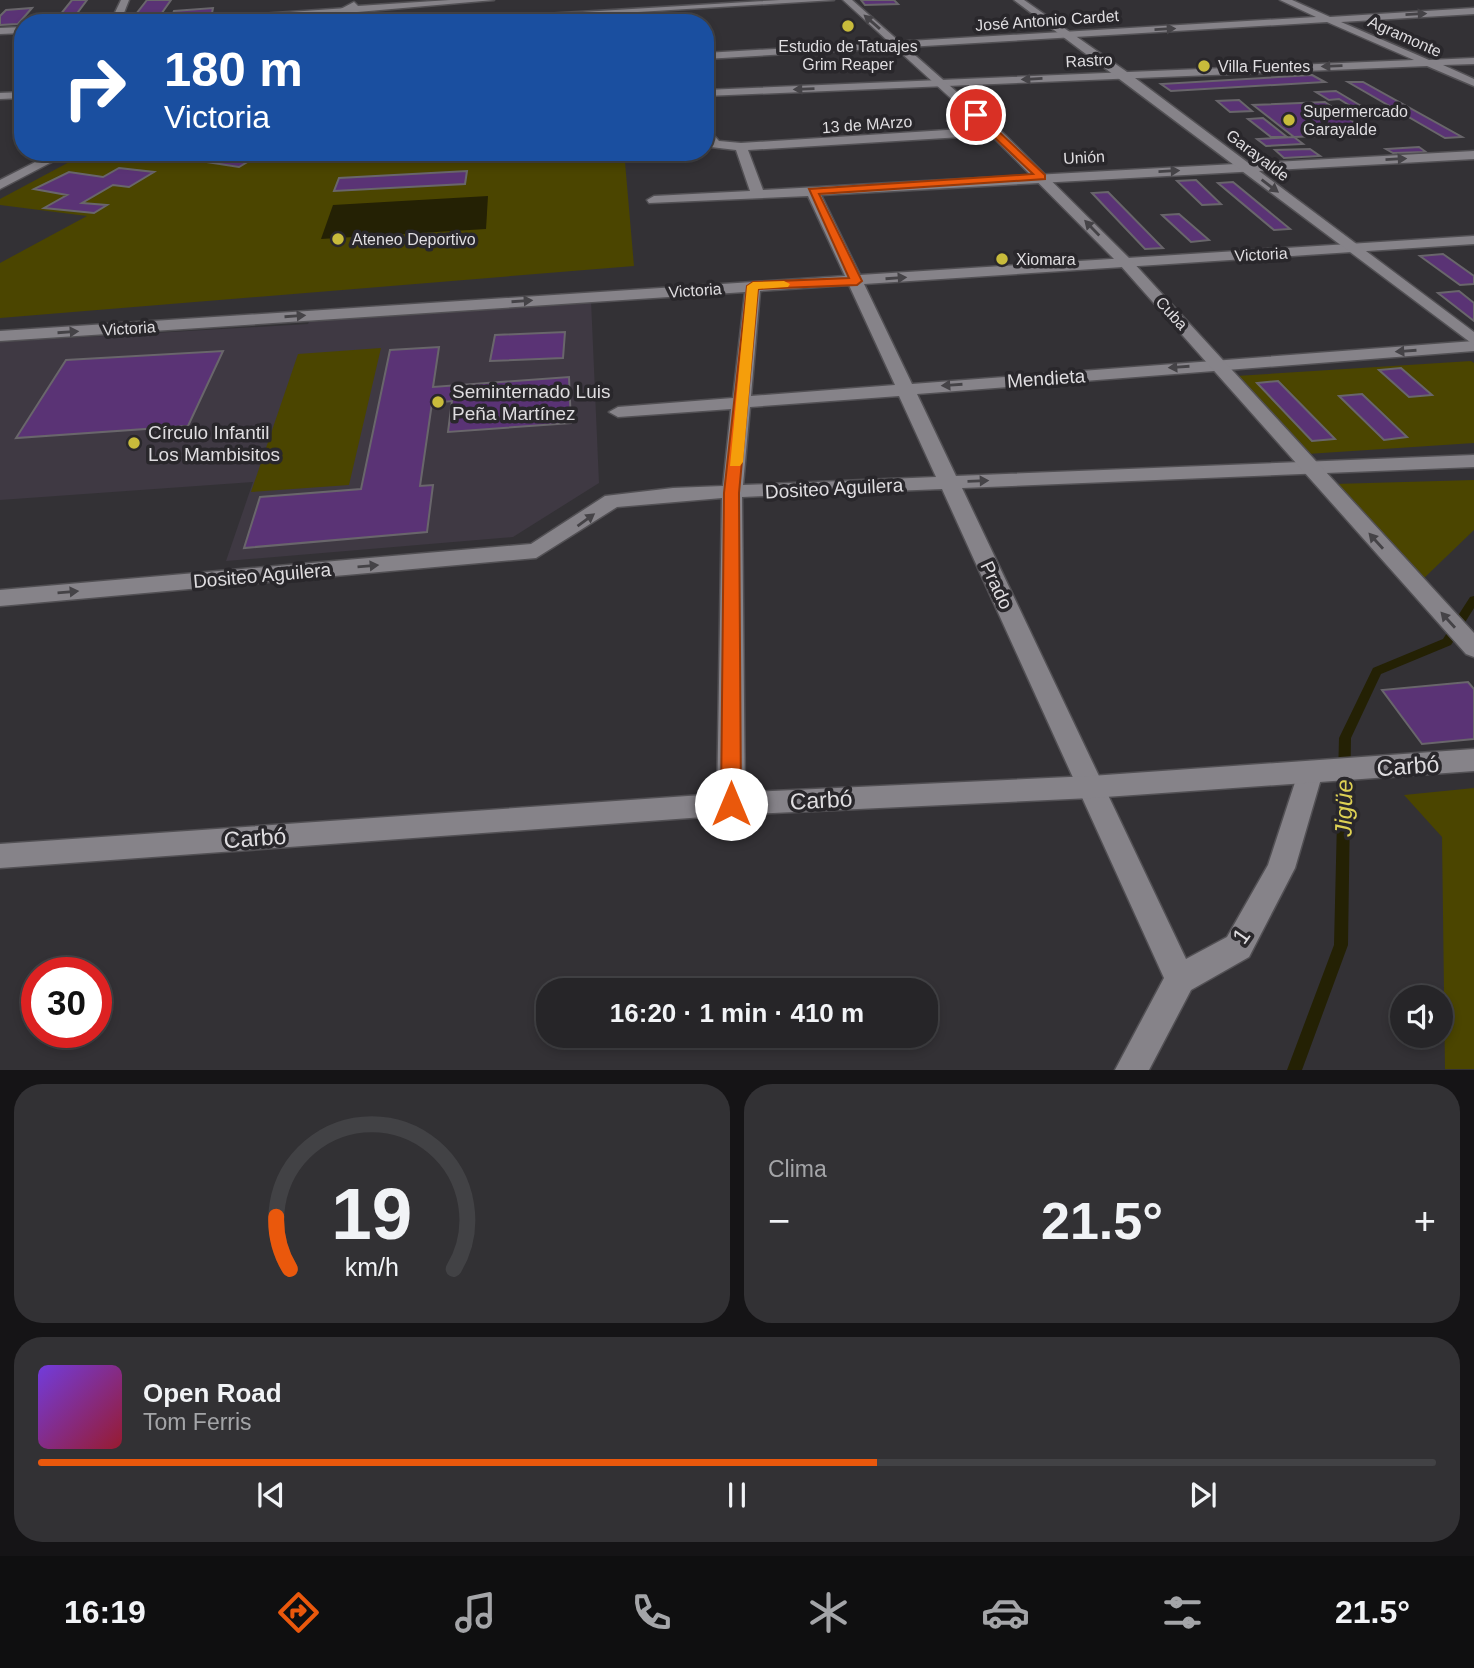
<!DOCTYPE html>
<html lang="es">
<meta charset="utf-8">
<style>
:root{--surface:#262528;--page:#323134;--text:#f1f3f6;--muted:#a4a5a8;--line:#424245;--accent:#ea580c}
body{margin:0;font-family:Arial,sans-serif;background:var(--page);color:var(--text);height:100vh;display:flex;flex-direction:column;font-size:26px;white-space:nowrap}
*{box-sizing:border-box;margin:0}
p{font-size:23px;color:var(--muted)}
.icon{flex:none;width:38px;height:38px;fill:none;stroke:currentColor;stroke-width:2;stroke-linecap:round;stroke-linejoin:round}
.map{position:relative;height:1070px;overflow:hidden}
.panel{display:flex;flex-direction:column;gap:14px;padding:14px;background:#151416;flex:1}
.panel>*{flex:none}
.top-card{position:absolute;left:14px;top:14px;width:700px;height:147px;border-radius:28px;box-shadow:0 4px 10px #0003,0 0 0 2px var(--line);background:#1a4fa0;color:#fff;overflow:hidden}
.buttons{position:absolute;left:1390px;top:985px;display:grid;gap:14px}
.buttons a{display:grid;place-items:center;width:63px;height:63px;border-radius:50%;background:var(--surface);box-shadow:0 4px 10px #0003,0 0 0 2px var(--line);font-size:35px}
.speed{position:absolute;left:21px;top:957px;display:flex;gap:14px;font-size:35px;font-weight:700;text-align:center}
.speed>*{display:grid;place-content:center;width:91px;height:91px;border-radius:50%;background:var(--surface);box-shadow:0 4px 10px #0003,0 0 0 2px var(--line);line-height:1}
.speed .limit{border:10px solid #d22;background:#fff;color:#111}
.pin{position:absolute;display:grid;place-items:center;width:60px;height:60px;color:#fff;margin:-30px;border:4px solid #fff;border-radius:50%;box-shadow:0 2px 7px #0007}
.me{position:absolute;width:77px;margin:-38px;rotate:0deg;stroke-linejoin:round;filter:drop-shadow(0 0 5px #0008)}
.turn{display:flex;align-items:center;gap:24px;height:147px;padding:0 35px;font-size:32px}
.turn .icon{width:91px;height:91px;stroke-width:2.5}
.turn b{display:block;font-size:49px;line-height:60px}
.big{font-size:52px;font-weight:700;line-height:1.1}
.panel .tile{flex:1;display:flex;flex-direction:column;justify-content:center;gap:10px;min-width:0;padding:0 24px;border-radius:28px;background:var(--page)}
.panel .dial{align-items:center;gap:0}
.dial svg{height:182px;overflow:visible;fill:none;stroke:var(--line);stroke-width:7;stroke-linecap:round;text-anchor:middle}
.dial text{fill:var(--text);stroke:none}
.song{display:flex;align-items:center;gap:21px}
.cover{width:84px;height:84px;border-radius:10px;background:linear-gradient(135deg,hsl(260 70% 55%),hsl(350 70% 35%))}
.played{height:7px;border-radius:4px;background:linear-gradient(90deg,var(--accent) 60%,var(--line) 60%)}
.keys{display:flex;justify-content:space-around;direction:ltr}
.heat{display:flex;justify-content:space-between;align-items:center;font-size:38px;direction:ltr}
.panel .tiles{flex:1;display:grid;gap:14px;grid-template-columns:1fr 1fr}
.tile:last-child{grid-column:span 2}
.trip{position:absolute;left:536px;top:978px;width:402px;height:70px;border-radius:28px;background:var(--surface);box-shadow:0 4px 10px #0003,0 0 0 2px var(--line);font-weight:700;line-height:70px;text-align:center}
.tabs{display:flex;height:112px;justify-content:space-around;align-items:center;background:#0f0f10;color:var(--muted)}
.tabs .icon{width:49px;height:49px}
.tabs .active{color:var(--accent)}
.tabs b{font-size:32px;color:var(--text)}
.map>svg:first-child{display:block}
</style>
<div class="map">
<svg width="1474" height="1070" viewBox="0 0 1474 1070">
<rect width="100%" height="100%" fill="#333135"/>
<path fill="#3f3943" d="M591 300 599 483 513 537 226 561 253 482 0 500V342L308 324 311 317Z"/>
<path fill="#4b4500" d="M88 152H628L625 162 634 266 0 318V263L87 216 0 205V199Z
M381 348 349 485 251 492 298 354Z
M1471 361 1474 363V443L1307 454 1236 376Z
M1474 480V530L1421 581 1334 484Z
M1474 788V1069H1445L1442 837 1404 795Z"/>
<path fill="#242104" d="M488 196 486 229 321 239 333 205Z"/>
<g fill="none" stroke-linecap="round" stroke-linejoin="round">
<path fill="#242104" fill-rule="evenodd" d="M1474 596V608L1451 645 1381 674 1351 738 1348 945 1302 1070H1287L1334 945 1339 738 1373 668 1443 639 1470 597Z"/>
</g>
<path fill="#5a3375" stroke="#69666b" stroke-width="2" d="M72 0H87L72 20 55 21Z
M147 0H171L159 17 133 18Z
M861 0H894L898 4 865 5Z
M32 8 18 24 0 25V16L6 10Z
M213 8 212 13 172 16 174 11Z
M1312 75 1325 82 1171 91 1161 84Z
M1348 82H1363L1462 137 1445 138Z
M1336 91 1378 116H1367L1339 99 1329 100 1316 92Z
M1239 100 1252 111 1230 112 1217 101Z
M1325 102 1371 134 1294 137 1253 105Z
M1263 118 1287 137H1271L1248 119Z
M1294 137 1303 144 1266 146 1257 139Z
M1419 147 1426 152 1393 153 1386 149Z
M1310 149 1320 156 1284 158 1275 150Z
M141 152H264L239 167Z
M119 168 154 172 129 187 113 185 82 203 107 205 94 213 44 208 67 195 34 189 69 172 103 177Z
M467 171 465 184 334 191 339 178Z
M1196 180 1221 204 1202 205 1177 181Z
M1233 182 1290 229 1274 230 1218 183Z
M1108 192 1163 248 1145 249 1092 193Z
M1179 214 1209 240 1191 242 1162 215Z
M1443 254 1474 276V284L1460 285 1420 256Z
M1459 291 1474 303V321L1438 293Z
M565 332 563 358 490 361 495 335Z
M439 347 433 387 569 377 571 423 448 432 452 401 432 403 420 486 433 485 427 532 244 548 260 497 361 489 390 350Z
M223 351 188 426 16 438 66 360Z
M1401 368 1432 395 1409 397 1379 370Z
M1278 381 1335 439 1312 441 1257 383Z
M1362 394 1407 437 1384 440 1339 396Z
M1468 682 1474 689V739L1422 744 1382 690Z"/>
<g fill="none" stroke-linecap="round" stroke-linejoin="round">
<defs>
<path id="street" d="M121 0H129L120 23H110Z
M780 0H834L460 23H398Z
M1280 0H1292L1330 17 1474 8V14L1341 22 1429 60 1474 58V64L1443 65 1474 79V86L1427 66 705 96V90L1414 60 1327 22 705 59V53L1316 17Z
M347 8 344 13 187 23H133Z
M23 27V33L0 34V28Z
M23 92V98L0 99V93Z
M705 126 719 141 741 143 994 127 1000 131 994 135 748 150 763 190 1474 151V159L821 195 860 275 1474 236V244L864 284 912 384 1474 341V351L917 394 956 476 1474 455V467L962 488 1186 959 1227 937 1268 865 1301 764 1310 761 1319 764 1323 772 1295 868 1249 957 1191 990 1149 1070H1115L1164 978 942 489 742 497 745 804 741 812 731 815 721 812 717 804 722 498 617 507 536 558 0 606V590L531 544 605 496 673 488 723 486 731 409 618 417 609 412 618 407 733 398 745 292 0 341V331L845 276 808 196 649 203 647 200 654 196 750 191 736 150 711 147 705 139ZM849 285 895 385 751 396 760 291ZM899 396 936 477 743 485 750 407Z"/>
<path id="secondary" d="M450 0H494L346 13 327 23H314L354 2 358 6Z
M843 0H852L998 128 1130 259 1474 633V657L1466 654 1120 265 990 134Z
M1014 0H1024L1127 72 1474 332V345Z
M55 152H71L0 189V180Z
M1474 749V771L1091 798 731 815 0 868V844L731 793 1091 776Z"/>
</defs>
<use href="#street" stroke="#525054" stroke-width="3"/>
<use href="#secondary" stroke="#525054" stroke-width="3"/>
<use href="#street" fill="#868389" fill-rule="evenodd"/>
<use href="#secondary" fill="#868389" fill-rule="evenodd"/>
</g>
<defs><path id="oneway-solid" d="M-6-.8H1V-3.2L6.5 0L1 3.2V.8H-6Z" transform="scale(1.75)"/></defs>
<g fill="#454347">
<use href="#oneway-solid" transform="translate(1416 14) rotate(-3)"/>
<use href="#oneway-solid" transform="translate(872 22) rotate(-139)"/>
<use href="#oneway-solid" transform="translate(1165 29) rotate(-3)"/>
<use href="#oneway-solid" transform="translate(1332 66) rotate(178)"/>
<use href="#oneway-solid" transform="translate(1032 79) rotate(177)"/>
<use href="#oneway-solid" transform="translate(804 89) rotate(178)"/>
<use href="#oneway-solid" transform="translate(1396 159) rotate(-3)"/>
<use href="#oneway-solid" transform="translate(1169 171) rotate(-3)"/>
<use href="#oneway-solid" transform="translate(1270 186) rotate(37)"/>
<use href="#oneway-solid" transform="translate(1092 228) rotate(-134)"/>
<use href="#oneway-solid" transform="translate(896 278) rotate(-4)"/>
<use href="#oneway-solid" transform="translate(522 301) rotate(-4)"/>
<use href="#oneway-solid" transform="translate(295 316) rotate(-4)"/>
<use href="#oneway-solid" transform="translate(68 332) rotate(-4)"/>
<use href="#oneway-solid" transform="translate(1406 351) rotate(176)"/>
<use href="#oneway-solid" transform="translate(1179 367) rotate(176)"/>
<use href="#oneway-solid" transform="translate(952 385) rotate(176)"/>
<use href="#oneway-solid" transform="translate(978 481) rotate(-2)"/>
<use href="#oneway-solid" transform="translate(586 520) rotate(-36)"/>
<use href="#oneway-solid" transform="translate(1376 541) rotate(-132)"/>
<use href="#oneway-solid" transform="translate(368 566) rotate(-5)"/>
<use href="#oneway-solid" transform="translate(68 592) rotate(-5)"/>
<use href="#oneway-solid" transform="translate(1448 620) rotate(-132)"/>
</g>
<path fill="#ea580c" stroke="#983908" stroke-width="2" d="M973 113H979L1045 175V179L819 194 862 281 857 285 758 289 739 493 741 804 738 811 731 813 724 811 721 804 724 493 747 286 753 282 849 278 809 189 1033 174 973 117Z"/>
<path fill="#f59e0b" d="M784 281 790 284 788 287 758 289 743 462 740 466H730L747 286 753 282Z"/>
<g fill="#c8bb3b" stroke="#29272b" stroke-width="2.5">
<circle cx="848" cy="26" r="7"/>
<circle cx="1204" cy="66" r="7"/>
<circle cx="1289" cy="120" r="7"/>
<circle cx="338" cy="239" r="7"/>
<circle cx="1002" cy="259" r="7"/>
<circle cx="438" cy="402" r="7"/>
<circle cx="134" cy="443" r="7"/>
</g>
<g text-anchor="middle" stroke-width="7" stroke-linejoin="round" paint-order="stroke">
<g font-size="16" fill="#dfdde0" stroke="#29272b">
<text transform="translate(1047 20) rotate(-4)" y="6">José Antonio Cardet</text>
<text transform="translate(1405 36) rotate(24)" y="6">Agramonte</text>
<text transform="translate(1089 60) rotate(-3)" y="6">Rastro</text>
<text transform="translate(867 124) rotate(-4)" y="6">13 de MArzo</text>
<text transform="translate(1258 155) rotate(37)" y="6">Garayalde</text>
<text transform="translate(1084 157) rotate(-3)" y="6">Unión</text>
<text transform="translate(1261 254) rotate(-3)" y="6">Victoria</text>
<text transform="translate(695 290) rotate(-4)" y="6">Victoria</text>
<text transform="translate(1172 313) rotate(48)" y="6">Cuba</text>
<text transform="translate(129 328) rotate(-4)" y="6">Victoria</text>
</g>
<g font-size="16" fill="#dfdde0" stroke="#29272b" text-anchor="start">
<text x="848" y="52" text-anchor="middle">Estudio de Tatuajes<tspan x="848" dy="18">Grim Reaper</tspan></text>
<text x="1218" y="72">Villa Fuentes</text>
<text x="1303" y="117">Supermercado<tspan x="1303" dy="18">Garayalde</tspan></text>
<text x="352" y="245">Ateneo Deportivo</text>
<text x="1016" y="265">Xiomara</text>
</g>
<g font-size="19" fill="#dfdde0" stroke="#29272b">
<text transform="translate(1046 378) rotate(-4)" y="7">Mendieta</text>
<text transform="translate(834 488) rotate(-3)" y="7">Dositeo Aguilera</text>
<text transform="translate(262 575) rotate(-5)" y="7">Dositeo Aguilera</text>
<text transform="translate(997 585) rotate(65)" y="7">Prado</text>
</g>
<g font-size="19" fill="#dfdde0" stroke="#29272b" text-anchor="start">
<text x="452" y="398">Seminternado Luis<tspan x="452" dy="22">Peña Martínez</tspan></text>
<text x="148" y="439">Círculo Infantil<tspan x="148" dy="22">Los Mambisitos</tspan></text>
</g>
<g font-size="23" fill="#dfdde0" stroke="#29272b">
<text transform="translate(1408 766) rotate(-4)" y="8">Carbó</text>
<text transform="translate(821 800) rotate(-3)" y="8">Carbó</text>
<text transform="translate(255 838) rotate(-4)" y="8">Carbó</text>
<text transform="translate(1241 936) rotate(-55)" y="8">1</text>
</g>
<g font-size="24" font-style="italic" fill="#ded154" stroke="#29272b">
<text transform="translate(1344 808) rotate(-89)" y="8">Jigüe</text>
</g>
</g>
</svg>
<div class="buttons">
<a><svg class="icon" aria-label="sound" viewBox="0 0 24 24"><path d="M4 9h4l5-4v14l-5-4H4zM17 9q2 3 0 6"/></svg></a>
</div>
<div class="speed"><div class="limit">30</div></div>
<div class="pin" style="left:976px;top:115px;background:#d93025"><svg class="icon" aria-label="arrive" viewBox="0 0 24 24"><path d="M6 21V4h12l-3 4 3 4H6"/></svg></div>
<svg class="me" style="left:731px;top:804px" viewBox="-20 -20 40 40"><circle r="19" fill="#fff"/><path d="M0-13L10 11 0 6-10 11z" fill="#ea580c"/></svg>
<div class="trip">16:20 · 1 min · 410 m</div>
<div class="top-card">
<div class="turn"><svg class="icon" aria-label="right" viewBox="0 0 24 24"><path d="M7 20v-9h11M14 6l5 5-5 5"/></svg><div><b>180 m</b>Victoria</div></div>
</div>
</div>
<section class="panel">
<div class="tiles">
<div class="tile dial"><svg viewBox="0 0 100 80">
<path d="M14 69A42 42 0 1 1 86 69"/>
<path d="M14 69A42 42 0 0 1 8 46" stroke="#ea580c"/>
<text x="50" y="56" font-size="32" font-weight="700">19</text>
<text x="50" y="72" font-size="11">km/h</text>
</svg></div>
<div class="tile"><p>Clima</p>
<div class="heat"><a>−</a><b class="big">21.5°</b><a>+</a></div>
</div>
<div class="tile">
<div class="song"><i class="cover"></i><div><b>Open Road</b><p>Tom Ferris</p></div></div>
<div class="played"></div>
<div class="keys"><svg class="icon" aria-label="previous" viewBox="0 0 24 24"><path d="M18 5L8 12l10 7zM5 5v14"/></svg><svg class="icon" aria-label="pause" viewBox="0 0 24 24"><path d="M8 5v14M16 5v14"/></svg><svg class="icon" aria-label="next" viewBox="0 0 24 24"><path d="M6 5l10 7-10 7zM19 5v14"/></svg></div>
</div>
</div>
</section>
<nav class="tabs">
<b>16:19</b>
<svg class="icon active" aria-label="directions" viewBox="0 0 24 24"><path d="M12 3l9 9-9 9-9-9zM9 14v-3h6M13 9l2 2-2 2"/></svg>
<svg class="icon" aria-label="music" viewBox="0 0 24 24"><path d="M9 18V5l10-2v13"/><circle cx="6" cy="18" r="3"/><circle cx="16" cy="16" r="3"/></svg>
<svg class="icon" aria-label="phone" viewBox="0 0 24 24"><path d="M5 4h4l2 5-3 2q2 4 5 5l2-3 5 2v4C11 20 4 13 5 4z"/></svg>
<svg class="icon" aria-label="climate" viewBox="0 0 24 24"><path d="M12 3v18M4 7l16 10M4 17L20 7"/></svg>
<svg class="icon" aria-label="car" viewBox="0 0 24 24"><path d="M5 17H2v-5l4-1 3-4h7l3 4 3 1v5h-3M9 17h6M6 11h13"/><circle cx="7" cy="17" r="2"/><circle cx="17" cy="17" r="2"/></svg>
<svg class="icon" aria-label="filters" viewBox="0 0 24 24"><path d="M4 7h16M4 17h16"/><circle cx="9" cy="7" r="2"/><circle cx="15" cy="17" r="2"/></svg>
<b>21.5°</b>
</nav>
